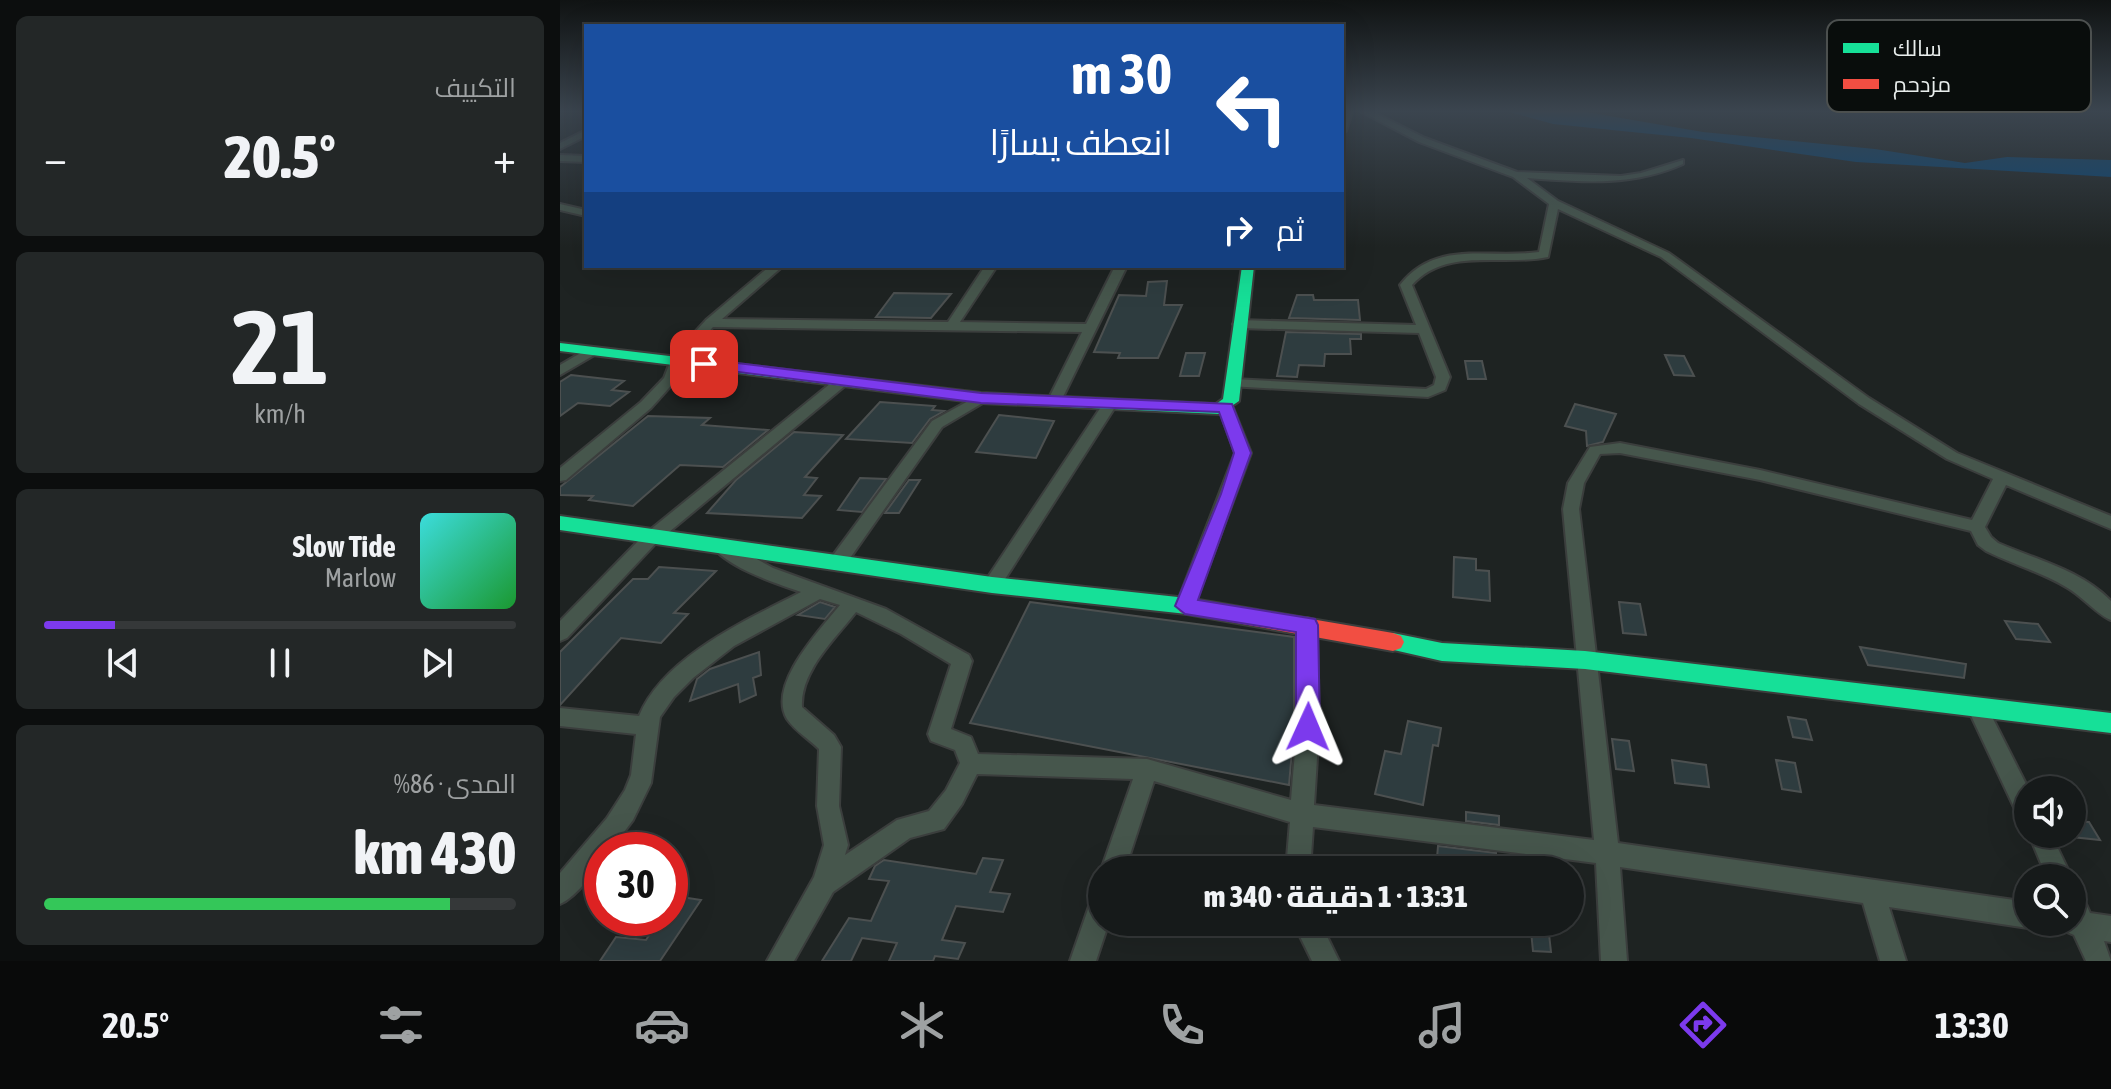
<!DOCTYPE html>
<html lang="ar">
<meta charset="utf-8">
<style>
:root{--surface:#161a1a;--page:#232727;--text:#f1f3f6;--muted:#9ea1a2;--line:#353839;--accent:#7c3aed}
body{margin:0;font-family:"Asap Condensed",Cairo,sans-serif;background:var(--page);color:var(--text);direction:rtl;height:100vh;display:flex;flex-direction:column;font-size:30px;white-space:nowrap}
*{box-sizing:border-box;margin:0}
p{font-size:26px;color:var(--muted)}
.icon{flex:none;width:44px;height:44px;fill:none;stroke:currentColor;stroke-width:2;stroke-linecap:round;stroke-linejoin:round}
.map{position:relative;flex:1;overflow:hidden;direction:ltr}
.sheet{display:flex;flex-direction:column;gap:16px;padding:16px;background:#0c0e0e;width:560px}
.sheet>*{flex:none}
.banner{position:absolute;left:24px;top:24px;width:760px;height:244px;border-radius:0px;box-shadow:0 8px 32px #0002,0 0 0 2px var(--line);direction:rtl;background:#1a4fa0;color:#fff;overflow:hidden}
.fabs{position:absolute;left:1454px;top:776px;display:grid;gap:16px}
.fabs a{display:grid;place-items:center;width:72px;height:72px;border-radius:50%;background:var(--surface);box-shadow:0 8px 32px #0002,0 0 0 2px var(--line);font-size:40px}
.speed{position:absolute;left:24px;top:832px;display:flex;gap:16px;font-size:40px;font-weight:700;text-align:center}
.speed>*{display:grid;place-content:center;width:104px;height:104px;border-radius:50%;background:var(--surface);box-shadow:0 8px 32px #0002,0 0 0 2px var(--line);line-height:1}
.speed .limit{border:12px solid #d22;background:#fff;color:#111}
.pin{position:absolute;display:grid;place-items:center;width:68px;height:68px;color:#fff;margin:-34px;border-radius:16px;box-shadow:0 4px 12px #0006}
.me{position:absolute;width:88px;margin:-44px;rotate:1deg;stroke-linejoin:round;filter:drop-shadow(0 0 6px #0008)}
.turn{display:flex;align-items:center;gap:28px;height:168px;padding:0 40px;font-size:36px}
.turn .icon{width:104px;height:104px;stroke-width:2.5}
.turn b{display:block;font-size:56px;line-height:68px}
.then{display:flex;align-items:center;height:76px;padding:0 40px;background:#0003;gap:16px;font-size:30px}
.big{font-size:60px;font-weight:800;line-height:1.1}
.sheet .tile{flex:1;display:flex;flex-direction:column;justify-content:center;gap:12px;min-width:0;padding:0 28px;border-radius:12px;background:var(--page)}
.sheet .dial{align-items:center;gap:0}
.dial b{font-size:104px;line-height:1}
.song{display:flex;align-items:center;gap:24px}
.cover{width:96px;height:96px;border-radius:12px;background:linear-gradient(135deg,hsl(180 70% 55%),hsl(130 70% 35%))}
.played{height:8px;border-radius:4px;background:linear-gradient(90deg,var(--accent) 15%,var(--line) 15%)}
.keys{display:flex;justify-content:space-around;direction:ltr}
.heat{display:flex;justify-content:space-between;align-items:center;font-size:44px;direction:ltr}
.charge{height:12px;border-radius:6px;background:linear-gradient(90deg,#34c759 86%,var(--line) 0)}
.trip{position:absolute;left:528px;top:856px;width:496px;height:80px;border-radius:40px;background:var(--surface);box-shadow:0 8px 32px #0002,0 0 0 2px var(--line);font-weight:800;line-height:80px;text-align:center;direction:rtl}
.tab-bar{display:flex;height:128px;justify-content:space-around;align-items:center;background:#090a0a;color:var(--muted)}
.tab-bar .icon{width:56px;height:56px}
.tab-bar .active{color:var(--accent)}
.tab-bar b{font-size:36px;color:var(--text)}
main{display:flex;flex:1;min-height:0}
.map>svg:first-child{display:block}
</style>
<main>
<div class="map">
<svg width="1551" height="961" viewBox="0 0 1551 961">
<rect width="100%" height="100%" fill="#1e2322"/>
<path fill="#034578" d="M950 112H1026L1143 132 1315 149 1405 163 1447 157 1551 160V177L1296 162 1131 138 993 124Z"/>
<path fill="#2e3c3f" stroke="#4c5050" stroke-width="2" d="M607 281 604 305H622L598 358H558L560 353 534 352 559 295 586 296 588 282Z
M334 293 391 294 371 318 316 317Z
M737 295H753L754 300H798L800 320 729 318Z
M726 332 801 334V339H790L791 354H765L764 366 739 365 737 377 717 376Z
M626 353H645L639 376H620Z
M1105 355 1124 356 1134 376 1114 375Z
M905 361H922L926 379H908Z
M11 375 64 381 52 390 69 392 50 406 18 403 0 416V382Z
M320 402 375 406 372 410 384 411 370 419 352 443 286 439Z
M1015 404 1056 414 1043 442 1027 446 1026 431 1005 426Z
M439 415 494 421 476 458 416 452Z
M88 416 150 418 142 425 208 430 163 467 120 465 73 506 29 500 33 496 0 495V487Z
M234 432 283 435 245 477 257 478 244 495 261 496 242 518 147 513 176 480Z
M300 478 326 479 302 512 278 510Z
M349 480H360L339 513H325Z
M894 557 916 559V570L929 571 930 601 893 597Z
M99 567 156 571 114 613 128 614 101 643 61 638 0 705V652L73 579H88Z
M260 602 275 607 265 619 238 615Z
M470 602 734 637V727L729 785 410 723Z
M1059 602 1080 604 1086 635 1063 633Z
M1445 621 1478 624 1490 642 1456 639Z
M1300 647 1406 664 1404 678 1308 665Z
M199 652 201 675 193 678 196 695 180 702 178 684 130 701 137 679 150 669Z
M1228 717 1246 720 1252 740 1233 737Z
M848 721 881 728 878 746 873 745 863 805 815 794 825 751 841 754Z
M1052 739 1069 741 1074 771 1056 769Z
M1112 760 1146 765 1149 787 1115 783Z
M1216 760 1235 763 1241 792 1222 789Z
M906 812 939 816V825L906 821Z
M1512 821 1529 822 1540 840 1512 837Z
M878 846 936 853V870H876Z
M423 858 443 860 430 892 450 894 443 912 396 906 382 940 405 943 398 959 375 956 373 961H329L337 943 302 938 291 961H262L289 918 311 921 329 881 309 879 315 866 324 860 416 874Z
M115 896 141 900 100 961H40L56 937 86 940 100 918H110V904Z
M971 931 989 934 991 952 973 951Z"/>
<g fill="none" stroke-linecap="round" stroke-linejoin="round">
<defs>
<path id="street" d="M784 112H792L786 131 782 134Z
M802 112H813L865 138 957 172 1061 176 1081 173 1123 160V164C1072 187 1021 182 967 178L998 201 1109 253 1309 398 1397 453 1551 516V529L1446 485 1425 527 1431 537 1438 543C1477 560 1521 570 1551 601V620C1539 616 1521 595 1506 587 1481 572 1452 564 1426 551L1418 545 1411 531 1200 480 1060 453 1040 454 1024 483 1019 509 1058 843 1468 902V922H1478L1477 924 1468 928 1329 907 1346 961H1320L1303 903 1060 867 1067 961H1041L1036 863 753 827 750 870H726L730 822 594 781 565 870H542V873L541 870 573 779 417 774 402 804 384 829 350 838 273 892 234 961H207L254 877 264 845 257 806 259 749C249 739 235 731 227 719 207 685 259 631 280 605L260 599 174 646 133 678 114 697 100 717 91 783 73 820 52 848 42 850C42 866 15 898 0 904V873L47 818 65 790 71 775 76 734 0 726V708L79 716C104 656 187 620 241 592 215 583 168 568 151 545L154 541 160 539 213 568 326 609 409 655 412 661 391 729 411 737 418 754 587 759 731 800 737 727V625L740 620 747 618 754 620 757 625 759 727 754 805 1034 840 1003 509 1008 483 1030 447 1060 443 1200 470 1412 520 1433 479 1387 459 1299 404 1101 257 998 209 988 257C942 267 887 246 852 285L890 377 885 390 868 397 669 386 667 383 674 379 866 389 874 385 876 377 859 333 679 328 673 324 679 320 856 325 840 285C876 239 929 259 979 252L989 204 953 177 859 142ZM296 612 341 634 391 664 368 734 371 741 395 750 400 763 386 790 369 811 337 820 285 855 288 845 279 806 281 747 274 735 242 707C240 671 276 638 296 612Z
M26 130V136L0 149V143Z
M0 155 26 156V162L0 161Z
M0 204 26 210V216L0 210Z
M210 266H223L162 319 388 322 425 266H437L400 322 526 324 555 266H567L499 405 494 406 487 402 522 332 153 327 123 361 117 379 91 408 6 480 0 481V468L81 402 104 378 112 357 146 320Z
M31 347 38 351 36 354 0 375V365Z
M281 378 288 382 286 385 97 542 7 638 0 641V621L85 534 276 379Z
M421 394 426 395 428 398 426 401 382 427 283 568H271L268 563 271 558 372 421Z
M550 400 557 404 438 590H426L423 585 426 580 543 404Z
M666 404 673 408 691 453 634 606 632 611 625 613 618 611 616 606 675 453 659 408Z
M1417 698 1424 701 1469 790 1468 823 1460 820 1407 707 1410 701Z
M1468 832 1491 834 1512 878V879L1487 878Z
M1512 890 1521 893 1530 913 1551 916V942L1544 941 1551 961H1526L1514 935 1507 932 1503 923 1512 922Z
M542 892V922H549L536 961H510L533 895Z
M733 922H760L779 961H752Z"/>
<path id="fast" d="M682 266H694L679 401 660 414 421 403 0 351V343L421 393 656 404 663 399Z
M0 516 432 577 627 598 634 600 637 606 634 612 627 614 432 593 0 530Z
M833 633 882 643 1025 651 1551 713V733L1025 669 882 661 825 648 822 642 825 636Z"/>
<path id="jam" d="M627 598 833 633 841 636 844 642 841 648 833 651 627 614 620 612 617 606 620 600Z"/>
</defs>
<use href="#street" stroke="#3b3e3d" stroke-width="4"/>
<use href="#fast" stroke="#3b3e3d" stroke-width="4"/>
<use href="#jam" stroke="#3b3e3d" stroke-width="4"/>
<use href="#street" fill="#46564c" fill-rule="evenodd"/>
<use href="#fast" fill="#16e098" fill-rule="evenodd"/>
<use href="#jam" fill="#f24e42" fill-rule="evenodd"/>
</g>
<linearGradient id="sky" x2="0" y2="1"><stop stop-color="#101313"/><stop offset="0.45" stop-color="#3b454f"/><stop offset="1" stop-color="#3b454f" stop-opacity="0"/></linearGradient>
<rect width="1551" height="247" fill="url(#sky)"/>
<path fill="#7c3aed" stroke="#51269a" stroke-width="2" d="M144 359 421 393 672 404 691 453 638 600 755 619 758 625 760 727 757 735 748 738 739 735 736 727V632L625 614 615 606 661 494 674 453 659 412 421 403 139 367 137 364Z"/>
<rect x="1267" y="20" width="264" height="92" rx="12" fill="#090d0c" stroke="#4c504f" stroke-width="2"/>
<rect x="1283" y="43" width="36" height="10" fill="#16e098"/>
<rect x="1283" y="79" width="36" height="10" fill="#f24e42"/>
<g font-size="22" fill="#e8edec">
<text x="1333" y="56">سالك</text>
<text x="1333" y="92">مزدحم</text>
</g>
</svg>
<div class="fabs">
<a><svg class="icon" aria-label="sound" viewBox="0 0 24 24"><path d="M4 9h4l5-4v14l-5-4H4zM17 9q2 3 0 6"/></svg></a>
<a><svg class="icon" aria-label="search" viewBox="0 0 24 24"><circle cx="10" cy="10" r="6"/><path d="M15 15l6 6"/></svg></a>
</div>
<div class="speed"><div class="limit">30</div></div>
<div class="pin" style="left:144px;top:364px;background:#d93025"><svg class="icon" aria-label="arrive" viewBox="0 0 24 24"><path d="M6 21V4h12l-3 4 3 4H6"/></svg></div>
<svg class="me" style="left:748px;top:727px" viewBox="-20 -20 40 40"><path d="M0-17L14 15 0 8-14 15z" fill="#7c3aed" stroke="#fff" stroke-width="4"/></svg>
<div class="trip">13:31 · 1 دقيقة · 340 m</div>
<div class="banner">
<div class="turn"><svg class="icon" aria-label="left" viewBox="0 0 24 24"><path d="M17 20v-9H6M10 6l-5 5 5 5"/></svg><div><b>30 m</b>انعطف يسارًا</div></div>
<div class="then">ثم<svg class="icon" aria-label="right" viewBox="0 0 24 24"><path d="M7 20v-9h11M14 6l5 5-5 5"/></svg></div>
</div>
</div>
<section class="sheet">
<div class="tile"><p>التكييف</p>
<div class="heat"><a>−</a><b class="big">20.5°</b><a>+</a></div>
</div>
<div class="tile dial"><b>21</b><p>km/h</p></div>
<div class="tile">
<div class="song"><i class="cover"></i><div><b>Slow Tide</b><p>Marlow</p></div></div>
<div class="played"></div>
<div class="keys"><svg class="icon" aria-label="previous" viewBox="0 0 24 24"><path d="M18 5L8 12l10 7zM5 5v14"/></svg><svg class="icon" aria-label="pause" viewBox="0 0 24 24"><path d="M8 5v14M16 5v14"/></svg><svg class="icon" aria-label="next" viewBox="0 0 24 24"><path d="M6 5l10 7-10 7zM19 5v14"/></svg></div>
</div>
<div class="tile"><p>المدى · 86%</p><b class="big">430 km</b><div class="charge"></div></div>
</section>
</main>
<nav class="tab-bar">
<b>13:30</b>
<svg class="icon active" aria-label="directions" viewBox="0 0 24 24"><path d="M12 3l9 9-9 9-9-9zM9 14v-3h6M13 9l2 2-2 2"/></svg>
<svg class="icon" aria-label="music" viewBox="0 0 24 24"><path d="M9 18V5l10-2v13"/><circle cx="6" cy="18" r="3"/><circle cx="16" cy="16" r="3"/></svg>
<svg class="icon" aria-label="phone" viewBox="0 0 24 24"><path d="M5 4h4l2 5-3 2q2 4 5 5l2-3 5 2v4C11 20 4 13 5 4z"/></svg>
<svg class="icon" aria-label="climate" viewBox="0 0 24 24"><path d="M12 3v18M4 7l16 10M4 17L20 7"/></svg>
<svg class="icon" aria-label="car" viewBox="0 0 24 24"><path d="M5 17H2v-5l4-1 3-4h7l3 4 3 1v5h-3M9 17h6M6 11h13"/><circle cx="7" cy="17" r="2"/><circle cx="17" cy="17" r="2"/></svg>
<svg class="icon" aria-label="filters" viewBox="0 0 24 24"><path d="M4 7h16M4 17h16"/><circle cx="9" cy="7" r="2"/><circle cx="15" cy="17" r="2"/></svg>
<b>20.5°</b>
</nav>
